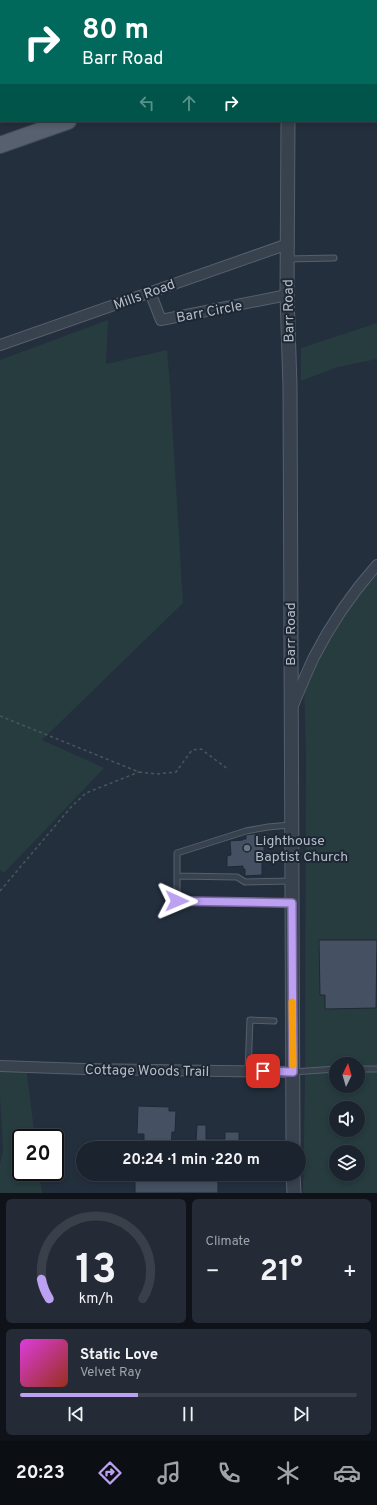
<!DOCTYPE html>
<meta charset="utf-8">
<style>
:root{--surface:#1b232e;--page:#242b36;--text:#f1f3f6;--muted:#a0a4aa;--line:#39404a;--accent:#bca0f2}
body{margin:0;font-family:Overpass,sans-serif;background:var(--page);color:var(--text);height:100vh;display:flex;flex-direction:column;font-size:15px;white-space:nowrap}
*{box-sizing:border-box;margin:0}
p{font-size:13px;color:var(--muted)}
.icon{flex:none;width:22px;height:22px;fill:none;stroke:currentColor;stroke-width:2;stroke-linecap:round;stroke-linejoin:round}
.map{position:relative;height:1193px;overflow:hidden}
.drawer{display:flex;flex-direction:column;gap:6px;padding:6px;background:#0f1319;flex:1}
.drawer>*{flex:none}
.hud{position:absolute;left:0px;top:0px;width:377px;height:122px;box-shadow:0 2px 6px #0003,0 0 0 1px var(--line);background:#00695c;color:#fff;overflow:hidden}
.needle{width:26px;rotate:5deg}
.fabs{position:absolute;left:329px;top:1057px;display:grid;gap:8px}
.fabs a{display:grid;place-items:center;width:36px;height:36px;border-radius:50%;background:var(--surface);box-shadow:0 2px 6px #0003,0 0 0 1px var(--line);font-size:20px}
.speed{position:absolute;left:12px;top:1129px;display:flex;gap:8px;font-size:20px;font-weight:700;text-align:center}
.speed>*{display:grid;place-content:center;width:52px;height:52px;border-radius:50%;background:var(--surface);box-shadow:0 2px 6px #0003,0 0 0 1px var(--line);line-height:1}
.speed .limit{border:2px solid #111;border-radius:6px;background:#fff;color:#111}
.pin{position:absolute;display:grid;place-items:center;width:34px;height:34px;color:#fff;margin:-17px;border-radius:8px;box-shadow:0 2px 6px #0006}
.me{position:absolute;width:44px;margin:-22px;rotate:91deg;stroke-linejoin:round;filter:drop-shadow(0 0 3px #0008)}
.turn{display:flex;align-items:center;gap:14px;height:84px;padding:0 16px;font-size:18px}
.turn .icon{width:52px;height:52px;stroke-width:2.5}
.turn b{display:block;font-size:28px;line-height:34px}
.lanes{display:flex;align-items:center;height:38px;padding:0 16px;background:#0003;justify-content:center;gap:20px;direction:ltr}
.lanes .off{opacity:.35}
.big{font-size:30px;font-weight:700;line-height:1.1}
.drawer .tile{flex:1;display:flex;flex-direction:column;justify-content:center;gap:6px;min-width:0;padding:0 14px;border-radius:6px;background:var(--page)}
.drawer .dial{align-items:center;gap:0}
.dial svg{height:104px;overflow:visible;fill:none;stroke:var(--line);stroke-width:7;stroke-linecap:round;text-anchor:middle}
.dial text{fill:var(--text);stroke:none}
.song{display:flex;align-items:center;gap:12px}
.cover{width:48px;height:48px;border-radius:6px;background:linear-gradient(135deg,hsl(300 70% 55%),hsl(10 70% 35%))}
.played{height:4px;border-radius:2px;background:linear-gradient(90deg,var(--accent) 35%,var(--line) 35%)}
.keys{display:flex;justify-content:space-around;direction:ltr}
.heat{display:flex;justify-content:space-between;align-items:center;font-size:22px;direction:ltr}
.drawer .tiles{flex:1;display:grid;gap:6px;grid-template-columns:1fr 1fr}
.tile:last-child{grid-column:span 2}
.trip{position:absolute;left:76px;top:1141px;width:230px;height:40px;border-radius:20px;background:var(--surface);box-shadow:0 2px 6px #0003,0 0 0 1px var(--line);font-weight:700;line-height:40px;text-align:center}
.menu{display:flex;height:64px;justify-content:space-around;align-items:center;background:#0b0e12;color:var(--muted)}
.menu .icon{width:28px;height:28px}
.menu .active{color:var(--accent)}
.menu b{font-size:18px;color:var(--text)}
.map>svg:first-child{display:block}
</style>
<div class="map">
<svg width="377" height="1193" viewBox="0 0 377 1193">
<rect width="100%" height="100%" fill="#242f3e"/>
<path fill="#263c3f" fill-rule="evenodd" d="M108 320 106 364 167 350 170 386 183 603 42 740 104 768 4 873 0 870V360Z
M377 323V359L338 367 301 381V348Z
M377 565V1193H303L305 1081 306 755 304 680 313 659ZM336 1064H358V1086H336ZM336 1108H358V1130H336ZM336 1152H358V1174H336Z
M0 1066 26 1067 35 1138H21V1172H39L42 1193H0V1164L3 1150 0 1097Z"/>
<path fill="#455162" stroke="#1f2835" d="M260 833V842L264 841V854H262V875L245 876V869H243V866L227 867V856L231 855 230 841 243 840V839H246V835Z
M319 940H377L376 1008 325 1009V995H320Z
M138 1106 169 1107V1111H176L175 1132H172L171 1148H144V1134H137Z
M197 1125H206V1139H225V1132H239V1148H192V1141H196Z
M152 1174H208V1179H218V1193H135V1180H152Z"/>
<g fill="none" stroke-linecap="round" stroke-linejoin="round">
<defs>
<path id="service" d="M288 259 334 258
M290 825 268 827 246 831 177 853V901L292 903
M177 876 237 877 245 882 292 881
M358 1069H377
M248 1071 250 1020 274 1021
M293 1072 336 1069"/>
<path id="minor" d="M33 0V1
M150 292 161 320 287 295
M0 345 288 244
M292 708C299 691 306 674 314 657 331 624 352 593 377 565
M0 1066 84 1069 293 1072"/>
<path id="tertiary" d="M288 121 287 295 290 386 293 1148
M293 1174 294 1193"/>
<path id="primary" d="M376 13H377
M0 145 68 121"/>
</defs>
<use href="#service" stroke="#565f6c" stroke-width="7"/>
<use href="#minor" stroke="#565f6c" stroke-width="12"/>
<use href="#tertiary" stroke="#565f6c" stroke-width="15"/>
<use href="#primary" stroke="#414a57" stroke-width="18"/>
<path stroke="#44595c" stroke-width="1.5" stroke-dasharray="3 3" stroke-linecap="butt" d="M0 716 139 772 157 774 176 772 192 750 201 749 229 770
M0 891 72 806 86 793 139 772"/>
<use href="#service" stroke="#38414e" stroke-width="5"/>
<use href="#minor" stroke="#38414e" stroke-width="10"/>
<use href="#tertiary" stroke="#38414e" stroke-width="13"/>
<use href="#primary" stroke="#56606e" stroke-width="16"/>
</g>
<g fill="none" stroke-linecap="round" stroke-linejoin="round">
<defs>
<path id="route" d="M177 901 292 903 293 1072 263 1071"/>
</defs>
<use href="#route" stroke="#7a689d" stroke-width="10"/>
<use href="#route" stroke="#bca0f2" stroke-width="7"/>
<path stroke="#f59e0b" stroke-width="7" d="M292 1002 293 1065"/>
</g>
<circle fill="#6b7280" stroke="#1d2633" stroke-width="1.5" cx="247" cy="848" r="4"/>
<g text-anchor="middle" stroke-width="4" stroke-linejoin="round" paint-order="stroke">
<g font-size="14" fill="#b4bcc9" stroke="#1d2633">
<text transform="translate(144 294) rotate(-20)" y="5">Mills Road</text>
<text transform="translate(209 311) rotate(-11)" y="5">Barr Circle</text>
<text transform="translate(288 311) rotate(-91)" y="5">Barr Road</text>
<text transform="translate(290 634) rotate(-90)" y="5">Barr Road</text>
<text transform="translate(147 1070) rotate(1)" y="5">Cottage Woods Trail</text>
</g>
<g font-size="14" fill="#b4bcc9" stroke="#1d2633" text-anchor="start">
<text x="255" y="845">Lighthouse<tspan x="255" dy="16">Baptist Church</tspan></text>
</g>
</g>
</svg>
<div class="fabs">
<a><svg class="needle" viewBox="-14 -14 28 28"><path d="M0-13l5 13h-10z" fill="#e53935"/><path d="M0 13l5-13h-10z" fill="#a0a4aa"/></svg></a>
<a><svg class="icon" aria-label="sound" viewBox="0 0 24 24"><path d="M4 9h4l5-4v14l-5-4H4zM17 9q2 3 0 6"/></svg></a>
<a><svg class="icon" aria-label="layers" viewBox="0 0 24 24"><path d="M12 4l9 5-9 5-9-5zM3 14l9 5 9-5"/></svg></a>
</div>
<div class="speed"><div class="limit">20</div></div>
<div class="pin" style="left:263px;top:1071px;background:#d93025"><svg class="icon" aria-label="arrive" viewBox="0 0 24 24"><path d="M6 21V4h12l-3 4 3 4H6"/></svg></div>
<svg class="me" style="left:177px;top:901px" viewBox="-20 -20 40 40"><path d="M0-17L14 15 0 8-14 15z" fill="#bca0f2" stroke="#fff" stroke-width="4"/></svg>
<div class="trip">20:24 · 1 min · 220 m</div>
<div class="hud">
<div class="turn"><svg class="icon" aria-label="right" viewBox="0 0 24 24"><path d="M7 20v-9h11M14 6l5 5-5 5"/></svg><div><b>80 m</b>Barr Road</div></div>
<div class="lanes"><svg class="icon off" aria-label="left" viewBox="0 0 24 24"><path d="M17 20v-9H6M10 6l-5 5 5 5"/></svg><svg class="icon off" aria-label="ahead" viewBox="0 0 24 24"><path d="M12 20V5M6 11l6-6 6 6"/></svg><svg class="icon" aria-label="right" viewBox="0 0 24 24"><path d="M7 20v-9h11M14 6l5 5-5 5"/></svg></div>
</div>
</div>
<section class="drawer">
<div class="tiles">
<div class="tile dial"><svg viewBox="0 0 100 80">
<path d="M14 69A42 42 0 1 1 86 69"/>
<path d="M14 69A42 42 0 0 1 8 54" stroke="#bca0f2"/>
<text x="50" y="56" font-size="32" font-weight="700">13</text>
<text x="50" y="72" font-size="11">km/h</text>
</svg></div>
<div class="tile"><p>Climate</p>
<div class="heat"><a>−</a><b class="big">21°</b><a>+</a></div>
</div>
<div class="tile">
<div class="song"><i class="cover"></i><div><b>Static Love</b><p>Velvet Ray</p></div></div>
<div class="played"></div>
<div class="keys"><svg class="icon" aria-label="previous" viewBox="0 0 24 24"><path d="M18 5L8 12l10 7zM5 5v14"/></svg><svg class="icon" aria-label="pause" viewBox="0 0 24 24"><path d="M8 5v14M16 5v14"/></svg><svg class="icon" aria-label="next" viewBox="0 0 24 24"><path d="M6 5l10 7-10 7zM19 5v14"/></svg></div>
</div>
</div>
</section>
<nav class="menu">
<b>20:23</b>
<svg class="icon active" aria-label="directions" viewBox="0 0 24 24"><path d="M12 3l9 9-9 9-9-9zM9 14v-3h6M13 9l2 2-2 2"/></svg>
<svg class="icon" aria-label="music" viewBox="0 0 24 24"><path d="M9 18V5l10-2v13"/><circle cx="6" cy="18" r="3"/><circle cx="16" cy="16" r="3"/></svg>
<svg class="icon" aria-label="phone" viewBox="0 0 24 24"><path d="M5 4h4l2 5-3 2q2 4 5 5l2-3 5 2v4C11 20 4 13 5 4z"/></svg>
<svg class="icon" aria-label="climate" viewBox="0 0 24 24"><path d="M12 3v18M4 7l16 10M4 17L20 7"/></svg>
<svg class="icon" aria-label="car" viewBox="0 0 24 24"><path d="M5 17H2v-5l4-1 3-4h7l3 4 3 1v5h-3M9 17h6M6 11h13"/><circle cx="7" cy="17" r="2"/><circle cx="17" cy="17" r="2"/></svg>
</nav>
